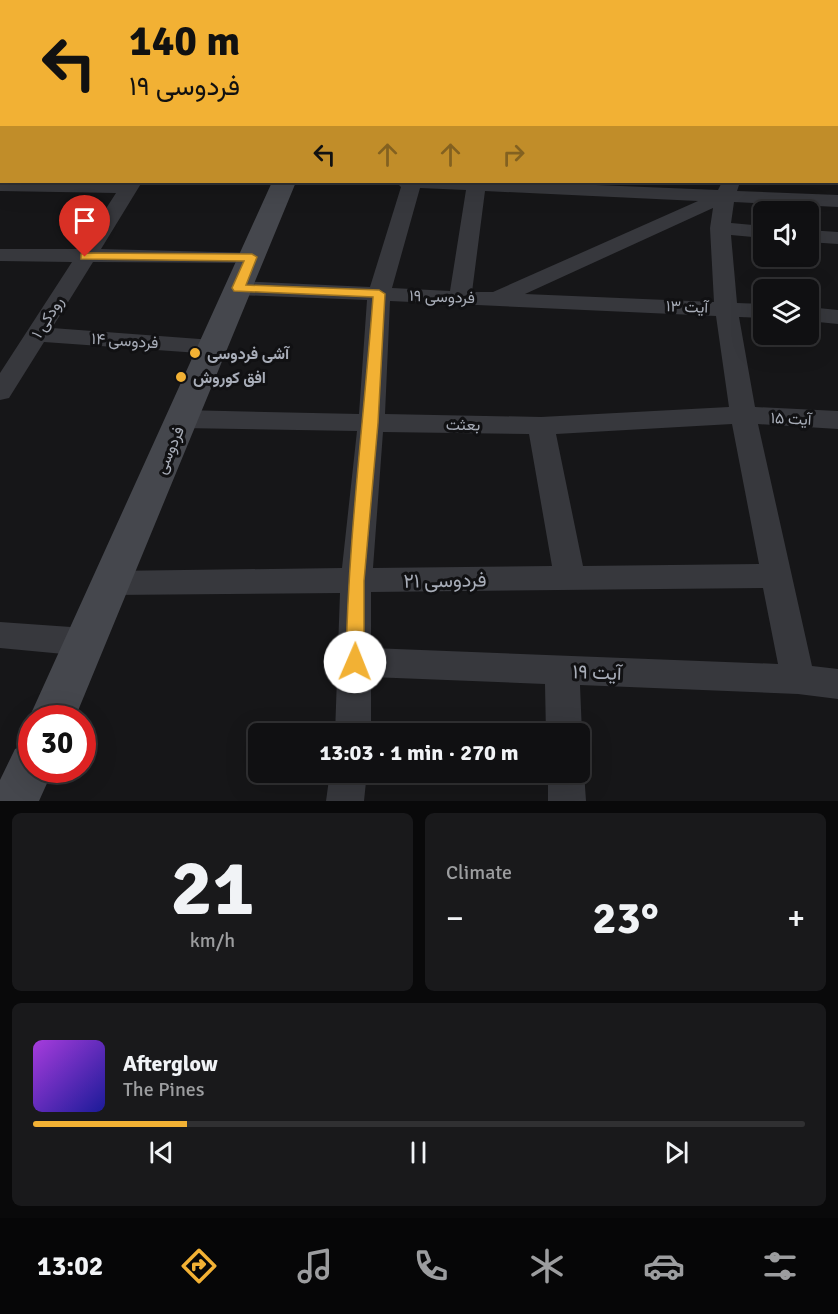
<!DOCTYPE html>
<meta charset="utf-8">
<style>
:root{--surface:#101012;--page:#19191b;--text:#f1f3f6;--muted:#9c9d9f;--line:#303032;--accent:#f2b134}
body{margin:0;font-family:Signika,Vazirmatn,sans-serif;background:var(--page);color:var(--text);height:100vh;display:flex;flex-direction:column;font-size:22px;white-space:nowrap}
*{box-sizing:border-box;margin:0}
p{font-size:20px;color:var(--muted)}
.icon{flex:none;width:33px;height:33px;fill:none;stroke:currentColor;stroke-width:2;stroke-linecap:round;stroke-linejoin:round}
.map{position:relative;height:801px;overflow:hidden}
.side{display:flex;flex-direction:column;gap:12px;padding:12px;background:#09090a;flex:1}
.side>*{flex:none}
.hud{position:absolute;left:0px;top:0px;width:838px;height:183px;box-shadow:0 6px 24px #0002,0 0 0 2px var(--line);background:#f2b134;color:#111;overflow:hidden}
.fabs{position:absolute;left:753px;top:201px;display:grid;gap:12px}
.fabs a{display:grid;place-items:center;width:66px;height:66px;border-radius:9px;background:var(--surface);box-shadow:0 6px 24px #0002,0 0 0 2px var(--line);font-size:30px}
.speed{position:absolute;left:18px;top:705px;display:flex;gap:12px;font-size:30px;font-weight:700;text-align:center}
.speed>*{display:grid;place-content:center;width:78px;height:78px;border-radius:50%;background:var(--surface);box-shadow:0 6px 24px #0002,0 0 0 2px var(--line);line-height:1}
.speed .limit{border:9px solid #d22;background:#fff;color:#111}
.pin{position:absolute;display:grid;place-items:center;width:51px;height:51px;color:#fff;margin:-62px -26px;border-radius:50% 50% 50% 0;rotate:-45deg;box-shadow:0 0 6px #0007}
.pin .icon{rotate:45deg}
.me{position:absolute;width:66px;margin:-33px;rotate:1deg;stroke-linejoin:round;filter:drop-shadow(0 0 4px #0008)}
.turn{display:flex;align-items:center;gap:21px;height:126px;padding:0 30px;font-size:27px}
.turn .icon{width:78px;height:78px;stroke-width:2.5}
.turn b{display:block;font-size:42px;line-height:51px}
.lanes{display:flex;align-items:center;height:57px;padding:0 30px;background:#0003;justify-content:center;gap:30px;direction:ltr}
.lanes .off{opacity:.35}
.big{font-size:45px;font-weight:800;line-height:1.1}
.side .widget{flex:1;display:flex;flex-direction:column;justify-content:center;gap:9px;min-width:0;padding:0 21px;border-radius:9px;background:var(--page)}
.side .dial{align-items:center;gap:0}
.dial b{font-size:78px;line-height:1}
.song{display:flex;align-items:center;gap:18px}
.cover{width:72px;height:72px;border-radius:9px;background:linear-gradient(135deg,hsl(280 70% 55%),hsl(240 70% 35%))}
.played{height:6px;border-radius:3px;background:linear-gradient(90deg,var(--accent) 20%,var(--line) 20%)}
.keys{display:flex;justify-content:space-around;direction:ltr}
.heat{display:flex;justify-content:space-between;align-items:center;font-size:33px;direction:ltr}
.side .tiles{flex:1;display:grid;gap:12px;grid-template-columns:1fr 1fr}
.widget:last-child{grid-column:span 2}
.trip{position:absolute;left:248px;top:723px;width:342px;height:60px;border-radius:9px;background:var(--surface);box-shadow:0 6px 24px #0002,0 0 0 2px var(--line);font-weight:800;line-height:60px;text-align:center}
.menu{display:flex;height:96px;justify-content:space-around;align-items:center;background:#060607;color:var(--muted)}
.menu .icon{width:42px;height:42px}
.menu .current{color:var(--accent)}
.menu b{font-size:27px;color:var(--text)}
.map>svg:first-child{display:block}
</style>
<div class="map">
<svg width="838" height="801" viewBox="0 0 838 801">
<rect width="100%" height="100%" fill="#161618"/>
<g fill="none" stroke-linecap="round" stroke-linejoin="round">
<path fill="#37383d" fill-rule="evenodd" d="M16 0H30L15 2Z
M129 0H143L128 2Z
M241 0H255L241 2Z
M574 0H588V2H574Z
M715 0H729V2H715Z
M787 0H801V2H787Z
M0 13H2L0 23Z
M0 52H2V60H0Z
M837 62H838V72H837Z
M0 115H2L0 126Z
M837 135H838V145H837Z
M0 179 2 182H142L101 249 258 253 262 257 258 261 251 263 93 262 52 328 213 340 221 342 225 347 221 352 213 354 44 342 9 398 0 400V373L72 262 0 261V249H80L116 193 0 191Z
M396 182H523L718 190 722 182H740L737 191 838 195V207L734 202 731 223 764 226V238L731 235 737 303 764 304V318L739 317 755 407 838 411V429L758 424 812 666 838 669V699L798 694 580 685 582 734 579 740V734H546L545 684 371 677V734H335L340 593 111 595 100 592 95 583 100 574 111 571 342 568 357 431 182 428 173 425 169 419 173 413 182 410 359 414 367 300 238 295 230 293 227 288 230 283 238 281 370 287 401 187ZM420 188 466 190 450 291 392 288ZM485 191 698 201 493 292H472ZM713 208 710 228 714 302 525 294ZM390 301 716 316 729 407 541 417 385 414ZM732 424 759 564 583 566 556 434ZM383 432 529 434 552 566 373 568ZM763 588 778 664 371 648V592Z
M808 230 838 232V244L808 242Z
M808 307 838 310V324L808 321Z
M0 622 85 628 97 632 101 642 97 652 85 656 0 648Z
M579 760 584 772 586 801H548V772H579Z
M330 772H367L364 801H326Z"/>
<path fill="#45474d" fill-rule="evenodd" d="M0 0H17L2 2V7Z
M358 0H376L358 2Z
M272 182H296L75 718H32V723L29 718Z
M32 742V770H53L39 801H0V780L15 749Z"/>
</g>
<path fill="#f2b134" stroke="#9d7322" stroke-width="1.5" d="M85 253 252 254 257 257 246 285 379 290 385 294 378 423 364 581V662L361 668 355 670 348 668 346 662C348 540 364 419 373 297L234 291 232 288 244 261 81 259V254Z"/>
<g fill="#f2b134" stroke="#111113" stroke-width="2">
<circle cx="195" cy="353" r="6"/>
<circle cx="181" cy="377" r="6"/>
</g>
<g text-anchor="middle" stroke-width="6" stroke-linejoin="round" paint-order="stroke">
<g font-size="16" fill="#a8adb8" stroke="#111113">
<text transform="translate(442 296) rotate(2)" y="6">فردوسی ۱۹</text>
<text transform="translate(687 306) rotate(2)" y="6">آیت ۱۳</text>
<text transform="translate(47 317) rotate(-58)" y="6">رودکی ۱</text>
<text transform="translate(125 340) rotate(4)" y="6">فردوسی ۱۴</text>
<text transform="translate(791 418) rotate(3)" y="6">آیت ۱۵</text>
<text transform="translate(463 424) rotate(1)" y="6">بعثت</text>
<text transform="translate(169 450) rotate(-67)" y="6">فردوسی</text>
</g>
<g font-size="16" font-weight="bold" fill="#a8adb8" stroke="#111113" text-anchor="start">
<text x="207" y="359">آشی فردوسی</text>
<text x="193" y="383">افق کوروش</text>
</g>
<g font-size="20" fill="#a8adb8" stroke="#111113">
<text transform="translate(445 580) rotate(-1)" y="7">فردوسی ۲۱</text>
<text transform="translate(597 672) rotate(2)" y="7">آیت ۱۹</text>
</g>
</g>
</svg>
<div class="fabs">
<a><svg class="icon" aria-label="sound" viewBox="0 0 24 24"><path d="M4 9h4l5-4v14l-5-4H4zM17 9q2 3 0 6"/></svg></a>
<a><svg class="icon" aria-label="layers" viewBox="0 0 24 24"><path d="M12 4l9 5-9 5-9-5zM3 14l9 5 9-5"/></svg></a>
</div>
<div class="speed"><div class="limit">30</div></div>
<div class="pin" style="left:85px;top:257px;background:#d93025"><svg class="icon" aria-label="arrive" viewBox="0 0 24 24"><path d="M6 21V4h12l-3 4 3 4H6"/></svg></div>
<svg class="me" style="left:355px;top:662px" viewBox="-20 -20 40 40"><circle r="19" fill="#fff"/><path d="M0-13L10 11 0 6-10 11z" fill="#f2b134"/></svg>
<div class="trip">13:03 · 1 min · 270 m</div>
<div class="hud">
<div class="turn"><svg class="icon" aria-label="left" viewBox="0 0 24 24"><path d="M17 20v-9H6M10 6l-5 5 5 5"/></svg><div><b>140 m</b>فردوسی ۱۹</div></div>
<div class="lanes"><svg class="icon" aria-label="left" viewBox="0 0 24 24"><path d="M17 20v-9H6M10 6l-5 5 5 5"/></svg><svg class="icon off" aria-label="ahead" viewBox="0 0 24 24"><path d="M12 20V5M6 11l6-6 6 6"/></svg><svg class="icon off" aria-label="ahead" viewBox="0 0 24 24"><path d="M12 20V5M6 11l6-6 6 6"/></svg><svg class="icon off" aria-label="right" viewBox="0 0 24 24"><path d="M7 20v-9h11M14 6l5 5-5 5"/></svg></div>
</div>
</div>
<section class="side">
<div class="tiles">
<div class="widget dial"><b>21</b><p>km/h</p></div>
<div class="widget"><p>Climate</p>
<div class="heat"><a>−</a><b class="big">23°</b><a>+</a></div>
</div>
<div class="widget">
<div class="song"><i class="cover"></i><div><b>Afterglow</b><p>The Pines</p></div></div>
<div class="played"></div>
<div class="keys"><svg class="icon" aria-label="previous" viewBox="0 0 24 24"><path d="M18 5L8 12l10 7zM5 5v14"/></svg><svg class="icon" aria-label="pause" viewBox="0 0 24 24"><path d="M8 5v14M16 5v14"/></svg><svg class="icon" aria-label="next" viewBox="0 0 24 24"><path d="M6 5l10 7-10 7zM19 5v14"/></svg></div>
</div>
</div>
</section>
<nav class="menu">
<b>13:02</b>
<svg class="icon current" aria-label="directions" viewBox="0 0 24 24"><path d="M12 3l9 9-9 9-9-9zM9 14v-3h6M13 9l2 2-2 2"/></svg>
<svg class="icon" aria-label="music" viewBox="0 0 24 24"><path d="M9 18V5l10-2v13"/><circle cx="6" cy="18" r="3"/><circle cx="16" cy="16" r="3"/></svg>
<svg class="icon" aria-label="phone" viewBox="0 0 24 24"><path d="M5 4h4l2 5-3 2q2 4 5 5l2-3 5 2v4C11 20 4 13 5 4z"/></svg>
<svg class="icon" aria-label="climate" viewBox="0 0 24 24"><path d="M12 3v18M4 7l16 10M4 17L20 7"/></svg>
<svg class="icon" aria-label="car" viewBox="0 0 24 24"><path d="M5 17H2v-5l4-1 3-4h7l3 4 3 1v5h-3M9 17h6M6 11h13"/><circle cx="7" cy="17" r="2"/><circle cx="17" cy="17" r="2"/></svg>
<svg class="icon" aria-label="filters" viewBox="0 0 24 24"><path d="M4 7h16M4 17h16"/><circle cx="9" cy="7" r="2"/><circle cx="15" cy="17" r="2"/></svg>
</nav>
